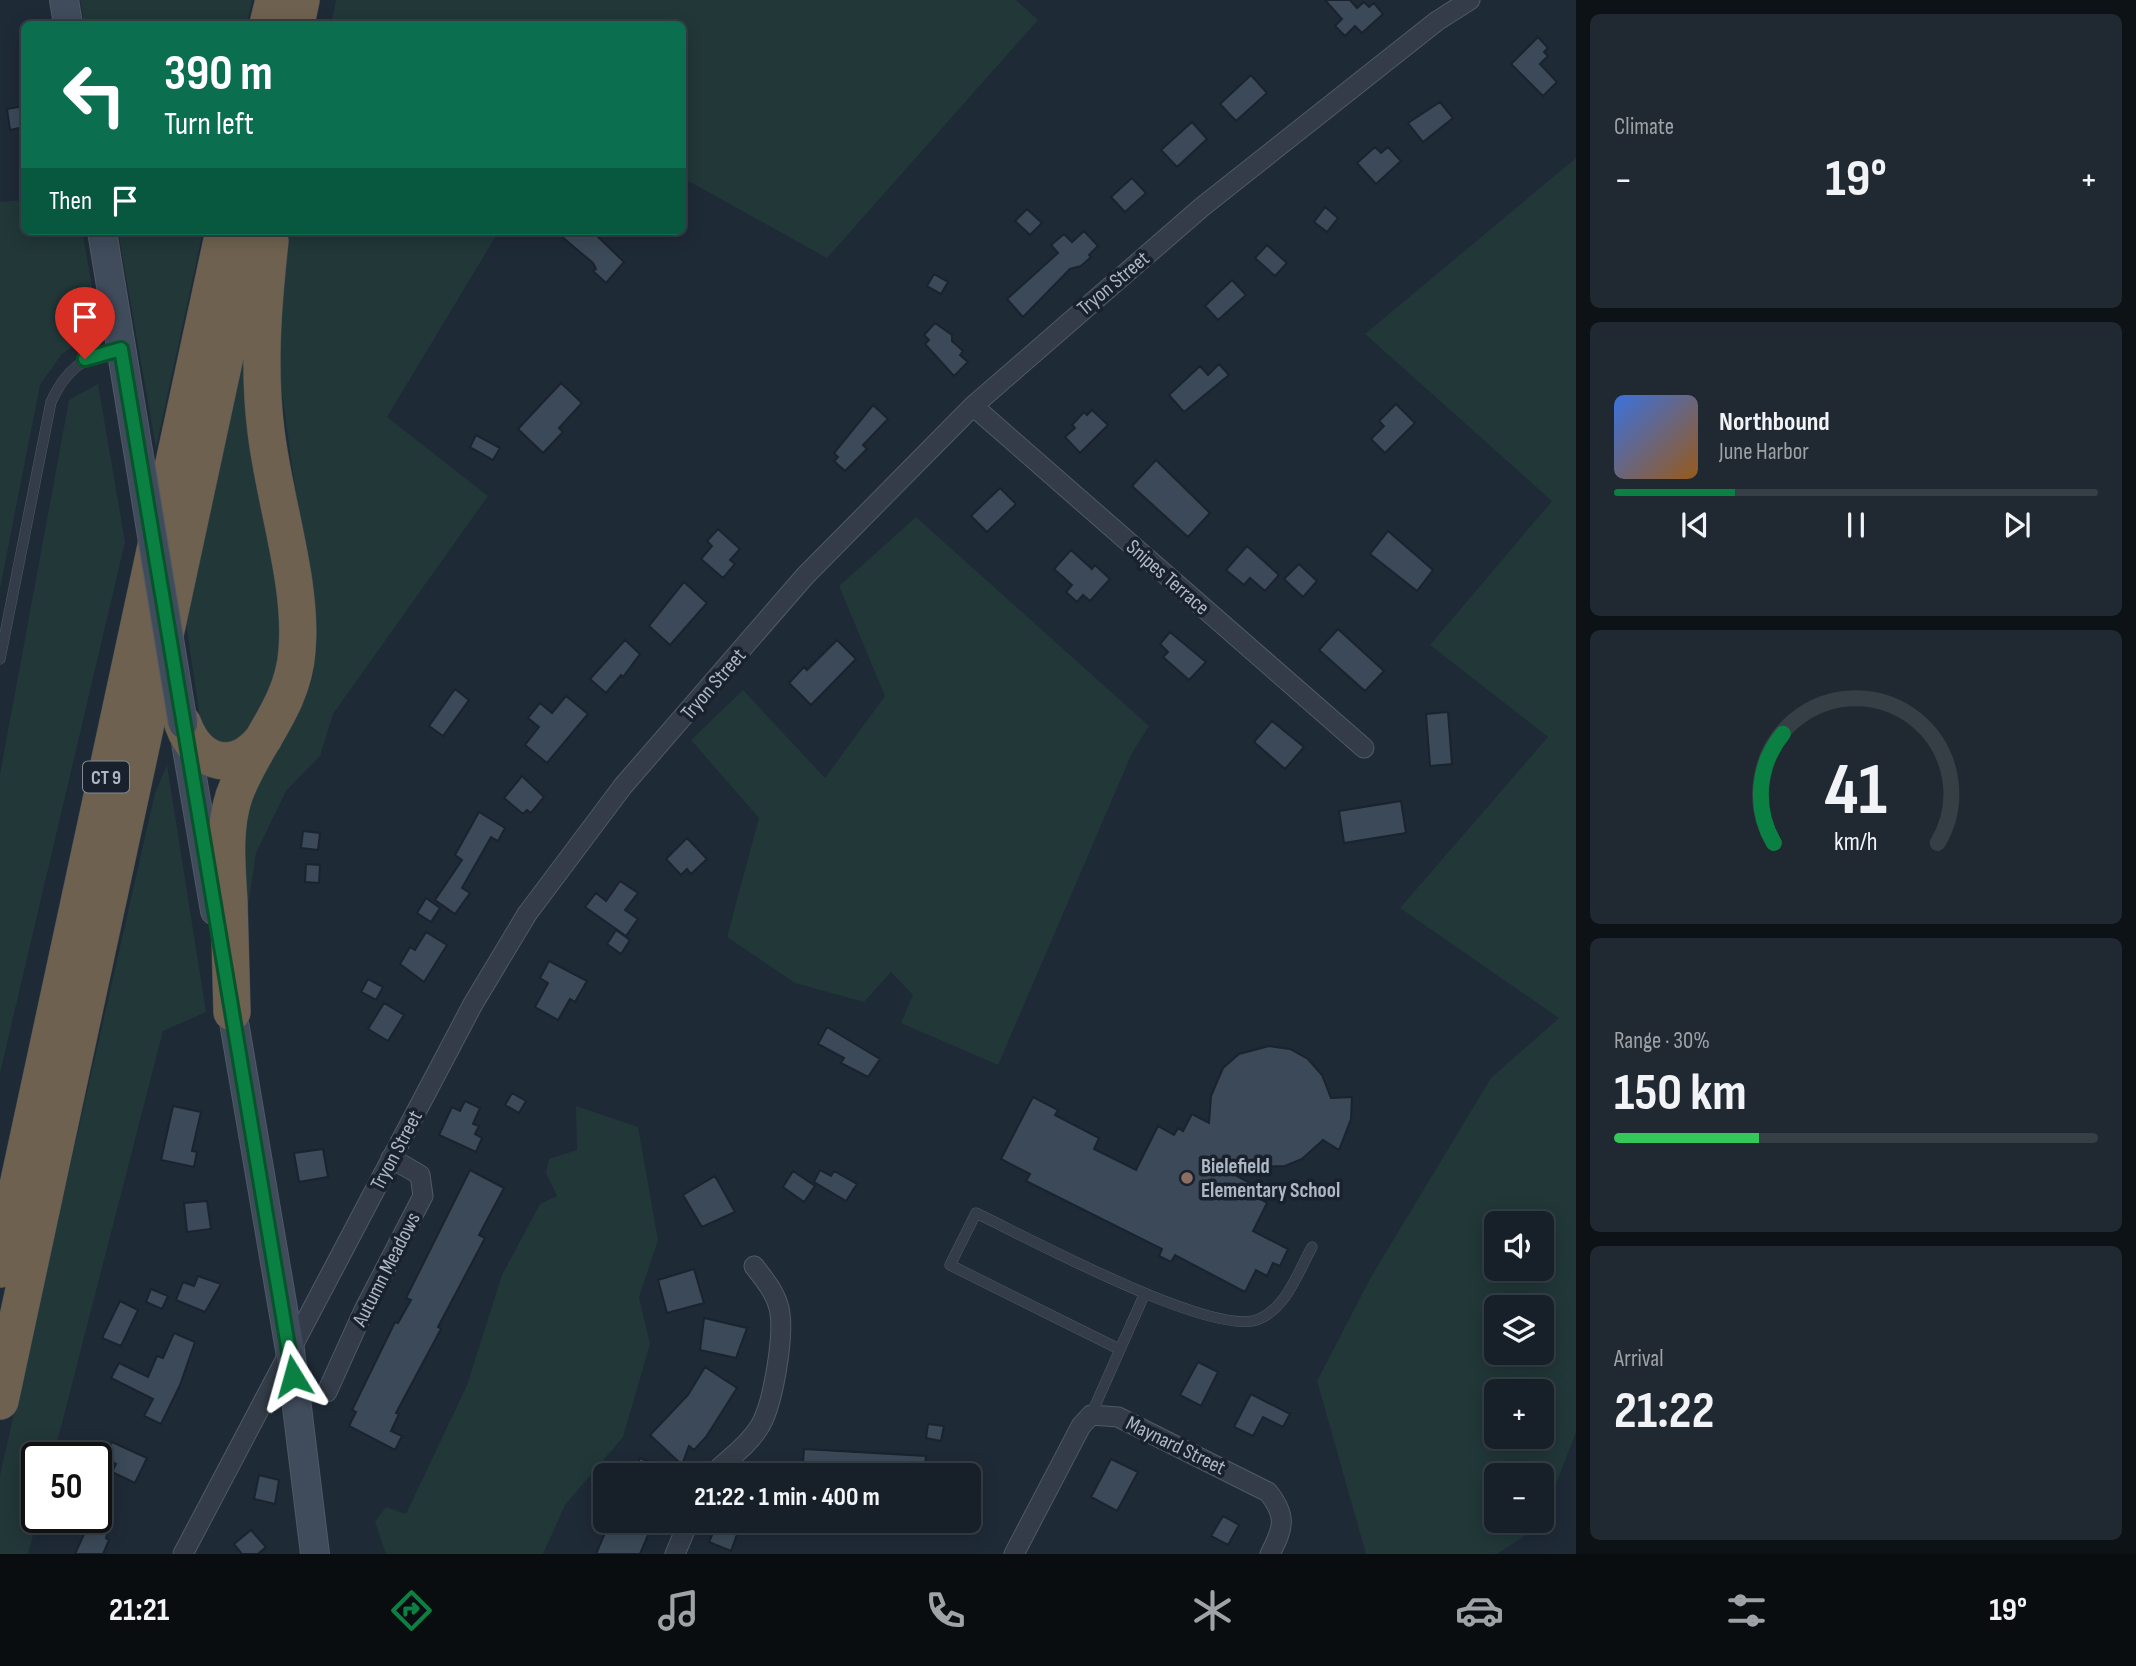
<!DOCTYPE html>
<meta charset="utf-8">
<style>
:root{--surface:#172029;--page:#202831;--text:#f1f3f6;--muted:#9ea3a8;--line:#363e46;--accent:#0b8043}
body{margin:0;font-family:"Sofia Sans Condensed",sans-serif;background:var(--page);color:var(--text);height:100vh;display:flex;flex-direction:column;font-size:26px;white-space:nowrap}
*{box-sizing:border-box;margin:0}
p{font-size:23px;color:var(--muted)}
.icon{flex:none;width:38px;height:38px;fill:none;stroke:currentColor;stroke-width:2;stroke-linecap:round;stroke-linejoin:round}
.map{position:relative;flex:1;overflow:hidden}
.drawer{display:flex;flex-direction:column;gap:14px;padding:14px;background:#0d1217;width:560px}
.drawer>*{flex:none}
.guide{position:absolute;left:21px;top:21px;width:665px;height:214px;border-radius:10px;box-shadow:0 4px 18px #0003,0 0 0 2px var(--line);background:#0b6e4f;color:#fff;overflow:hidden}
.tools{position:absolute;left:1484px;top:1211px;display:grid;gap:14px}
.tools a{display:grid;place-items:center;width:70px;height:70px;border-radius:10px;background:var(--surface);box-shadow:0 4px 18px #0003,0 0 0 2px var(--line);font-size:35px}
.speed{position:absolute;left:21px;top:1442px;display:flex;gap:14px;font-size:35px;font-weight:700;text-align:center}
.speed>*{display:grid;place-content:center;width:91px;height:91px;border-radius:50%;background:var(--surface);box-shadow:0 4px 18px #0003,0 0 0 2px var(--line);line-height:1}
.speed .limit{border:4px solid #111;border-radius:10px;background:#fff;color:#111}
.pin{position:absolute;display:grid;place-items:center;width:60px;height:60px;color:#fff;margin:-72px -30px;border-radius:50% 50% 50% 0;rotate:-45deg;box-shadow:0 0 7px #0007}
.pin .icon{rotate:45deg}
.me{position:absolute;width:77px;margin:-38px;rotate:352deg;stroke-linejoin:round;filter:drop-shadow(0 0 5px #0008)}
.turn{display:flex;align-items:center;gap:24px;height:147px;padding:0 28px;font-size:32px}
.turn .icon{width:91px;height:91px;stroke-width:2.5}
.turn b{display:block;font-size:49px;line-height:60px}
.then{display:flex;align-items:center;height:66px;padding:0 28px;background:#0003;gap:14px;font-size:26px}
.big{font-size:52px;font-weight:700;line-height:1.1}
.drawer .tile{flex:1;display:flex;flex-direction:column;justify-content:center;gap:10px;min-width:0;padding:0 24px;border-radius:10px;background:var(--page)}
.drawer .dial{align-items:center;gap:0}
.dial svg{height:182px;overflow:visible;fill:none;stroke:var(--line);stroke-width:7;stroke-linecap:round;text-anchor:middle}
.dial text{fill:var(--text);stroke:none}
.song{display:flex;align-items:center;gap:21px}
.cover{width:84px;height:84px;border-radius:10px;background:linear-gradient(135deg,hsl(220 70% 55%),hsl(30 70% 35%))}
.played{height:7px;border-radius:4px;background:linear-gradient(90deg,var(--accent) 25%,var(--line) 25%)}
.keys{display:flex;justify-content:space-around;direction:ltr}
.heat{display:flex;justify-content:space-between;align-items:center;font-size:38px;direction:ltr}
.charge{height:10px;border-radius:5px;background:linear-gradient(90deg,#34c759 30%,var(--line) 0)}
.trip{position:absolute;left:593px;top:1463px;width:388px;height:70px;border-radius:10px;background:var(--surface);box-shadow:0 4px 18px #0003,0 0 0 2px var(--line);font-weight:700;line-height:70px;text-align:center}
.tab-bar{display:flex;height:112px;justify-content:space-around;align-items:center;background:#090d10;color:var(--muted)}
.tab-bar .icon{width:49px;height:49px}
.tab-bar .on{color:var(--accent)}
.tab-bar b{font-size:32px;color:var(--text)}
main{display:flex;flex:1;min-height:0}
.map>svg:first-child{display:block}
</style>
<main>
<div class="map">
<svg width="1576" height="1554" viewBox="0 0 1576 1554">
<rect width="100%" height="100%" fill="#1f2a37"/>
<path fill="#213738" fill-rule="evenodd" d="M80 0H252L247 24H84Z
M336 0H1016L1038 20 827 258 683 178 682 24H331Z
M1576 158V1432L1542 1521V1475H1496V1521H1542L1540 1526 1497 1554H1366L1317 1381 1371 1277 1491 1078 1559 1018 1400 908 1548 737 1430 645 1552 501 1365 334ZM1496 1223H1542V1269H1496ZM1496 1307H1542V1353H1496ZM1496 1391H1542V1437H1496Z
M24 200V231H82L98 318 86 337 62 354 40 385 0 589V202Z
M118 231H203L156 448Z
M288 231H499L387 417 488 496 333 714 320 756 286 791 256 853 245 926 241 808 293 718 296 719 312 680 317 646 277 357Z
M243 349 287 657 254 735 223 749 202 731 185 617Z
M98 384 125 542 0 1073V774L69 400Z
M916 517 1149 726 1132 753 998 1065 901 1023 913 995 891 972 864 1002 795 983 727 937 759 818 691 740 743 690 825 778 885 696 839 586Z
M167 765 206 1012 163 1031 53 1458H37L38 1517 28 1554H0V1475L155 793Z
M576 1106 638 1127 658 1240 639 1297 650 1344 623 1437 565 1505 543 1554H386L375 1522 386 1507 406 1514 467 1385 502 1275 540 1204 557 1196 546 1173 549 1159 577 1150Z"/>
<path fill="#3b4958" stroke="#1a232e" stroke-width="2" d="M1325 0H1350L1357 8 1364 2 1369 7 1374 3 1383 14 1362 33 1355 26 1345 36 1335 26 1342 19Z
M1538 37 1548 48 1544 52 1548 56 1540 64 1557 82 1543 96 1511 64Z
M1251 75 1267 93 1236 121 1220 104Z
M1440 102 1453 118 1423 142 1408 123Z
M24 106V127L10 130 7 109Z
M1192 122 1207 139 1177 167 1161 150Z
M1375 147 1381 153 1388 147 1401 161 1376 184 1357 163Z
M1132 178 1146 193 1125 212 1111 197Z
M1325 207 1338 218 1327 232 1314 222Z
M1027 209 1042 223 1030 235 1015 221Z
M555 231H592L624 262 606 283 593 271 596 269 593 263Z
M1084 231 1098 246 1089 255 1091 257 1081 266 1070 269 1023 317 1007 299 1058 253 1051 245 1064 234 1072 242Z
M1267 245 1287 263 1275 276 1255 258Z
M934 274 948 282 941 294 927 286Z
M1232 280 1246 295 1218 320 1205 306Z
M935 323 952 335V341L963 351 960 355 968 362 954 376 925 344 929 340 924 335Z
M1219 364 1229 375 1184 412 1169 395 1200 366 1208 375Z
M561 383 582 403 559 428 563 432 543 453 518 429Z
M1396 404 1415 423 1385 453 1371 439 1384 426 1379 421Z
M873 405 888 419 863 445 867 449 845 471 834 461 838 457 834 453Z
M1092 410 1108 425 1080 453 1065 437 1075 428 1072 425 1084 412 1087 415Z
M476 435 500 448 493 460 470 447Z
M1156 460 1210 513 1188 537 1132 486Z
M1000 488 1016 504 987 532 971 516Z
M718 529 740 549 730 560 735 564 723 578 701 559 712 546 707 541Z
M1388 531 1433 570 1417 591 1370 554Z
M1247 546 1279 575 1265 591 1250 578 1244 585 1226 570Z
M1071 550 1092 569 1095 565 1110 579 1090 601 1083 595 1077 602 1066 592 1072 585 1054 569Z
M1299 564 1317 581 1303 597 1284 579Z
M684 582 707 603 670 645 649 626Z
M1338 629 1384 671 1365 691 1319 650Z
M1170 632 1206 662 1189 680 1163 657 1168 652 1160 644Z
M625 640 640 654 623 677 621 675 606 693 590 679Z
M837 640 856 659 811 705 789 683 804 667 807 670Z
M455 689 469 700 443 736 429 726Z
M566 696 588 714 547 763 525 745 539 727 528 718 540 703 552 713Z
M1448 712 1452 764 1430 766 1426 714Z
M1272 721 1304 747 1285 769 1254 742Z
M522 776 544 797 531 813 527 810 523 814 504 798Z
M1401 801 1406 833 1344 843 1339 811Z
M479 812 505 828 498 841 491 837 462 888 470 893 455 914 435 900 462 860 455 855Z
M303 831 320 833 318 850 301 848Z
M687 838 707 859 691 874 687 869 681 875 666 859Z
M306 864 320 865 319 883 305 882Z
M620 881 638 893 625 910 638 919 626 936 585 907 596 893 606 901Z
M426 898 440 908 431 922 417 913Z
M616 930 630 940 621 954 607 944Z
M426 932 447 945 424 982 400 964 410 947 415 950Z
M549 961 587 981 575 1002 570 999 558 1020 535 1007 548 983 540 978Z
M368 979 383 987 376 1000 361 992Z
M384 1003 404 1015 388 1041 368 1029Z
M827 1027 880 1059 868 1077 841 1063 844 1058 818 1044Z
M1269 1046 1290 1049 1308 1059 1322 1075 1331 1098 1352 1097 1351 1119 1339 1150 1323 1140 1302 1159 1285 1166 1222 1168 1261 1189 1257 1197 1267 1203 1253 1231 1288 1249 1280 1266 1273 1263 1267 1276 1256 1270 1245 1292 1175 1255 1171 1262 1159 1256 1162 1249 1026 1181 1030 1174 1001 1159 1033 1097 1058 1110 1055 1115 1099 1138 1094 1149 1136 1170 1158 1126 1174 1135 1178 1128 1183 1131 1192 1114 1209 1123 1211 1096 1223 1068 1239 1054Z
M512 1093 526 1101 519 1113 505 1105Z
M465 1101 480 1108 473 1124 479 1126 475 1134 482 1138 476 1152 439 1135 452 1107 460 1111Z
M173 1106 201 1112 192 1151 197 1152 194 1167 161 1160Z
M323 1149 328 1177 299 1182 294 1153Z
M470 1170 504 1188 479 1235 485 1238 438 1327 441 1329 396 1413 399 1414 391 1431 402 1436 395 1450 349 1426 356 1412 352 1410 395 1322 398 1323 411 1300 406 1298Z
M820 1170 831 1176 834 1171 857 1184 846 1201 814 1182Z
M793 1171 815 1186 804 1202 783 1187Z
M715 1176 735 1212 702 1227 683 1195Z
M207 1201 211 1229 187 1232 184 1203Z
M694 1269 704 1303 667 1313 658 1280Z
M198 1276 221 1284 205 1312 176 1300 183 1282 194 1286Z
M151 1289 168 1296 162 1309 146 1302Z
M120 1301 138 1310 121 1346 102 1338Z
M704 1318 747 1328 736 1358 700 1350Z
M174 1333 195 1342 180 1385 161 1424 144 1416 153 1399 111 1378 119 1363 148 1377 157 1356 163 1358Z
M1198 1362 1218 1372 1201 1406 1180 1395Z
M705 1367 737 1388 706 1437 694 1450 689 1446 682 1465 650 1435 688 1395Z
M1251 1394 1290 1414 1283 1427 1263 1417 1253 1436 1234 1427Z
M928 1424 944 1426 941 1441 926 1438Z
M112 1442 147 1458 135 1483 112 1472 116 1464 104 1458Z
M804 1449 926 1456 924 1475H802Z
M640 1458 681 1475H633Z
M1111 1459 1138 1472 1117 1511 1091 1497Z
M259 1475 279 1480 275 1504 254 1499Z
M1223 1516 1239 1525 1228 1545 1211 1536Z
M610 1521H654L640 1554H596Z
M718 1521H742L731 1551 709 1542Z
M89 1523 108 1532 106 1538 109 1540 103 1554H75Z
M251 1530 266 1547 258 1554H242L234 1544Z"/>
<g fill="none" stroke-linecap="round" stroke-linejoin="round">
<defs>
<path id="lane" d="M0 659 51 402C65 371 84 355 117 350
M1119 1349 950 1265 976 1213C1025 1236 1214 1339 1259 1319 1287 1307 1298 1272 1312 1247
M1091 1415 1145 1293"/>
<path id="street" d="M973 406 1364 748
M327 1392 364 1310 423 1196 420 1175 391 1158
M712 1475C727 1459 746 1448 758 1429 773 1408 785 1334 779 1308 775 1292 764 1279 754 1266
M183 1554 473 1004 527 914 623 786 805 576 973 406 1202 207 1437 21 1470 0
M675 1554 689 1521
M1014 1554 1081 1426 1091 1415 1118 1417 1268 1492C1287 1516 1284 1527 1270 1554"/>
<path id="secondary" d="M64 0 68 24
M102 231 131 408
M184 731 215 911
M229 993 290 1350 315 1554"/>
<path id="highway" d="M268 24 274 0
M296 24 301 0
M183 724C198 766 236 774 264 738
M232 1012C231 975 230 938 229 901 227 866 223 830 234 796 252 745 293 708 297 651 303 583 274 501 266 431 258 368 263 305 270 241
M0 1269 224 231
M0 1401 252 231"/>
</defs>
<use href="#lane" stroke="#505a66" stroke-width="11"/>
<use href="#street" stroke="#505a66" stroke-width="21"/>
<use href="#secondary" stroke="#505a66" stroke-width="30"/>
<use href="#highway" stroke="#3d4752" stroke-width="38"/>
<use href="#lane" stroke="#333c48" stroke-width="10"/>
<use href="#street" stroke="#333c48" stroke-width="19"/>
<use href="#secondary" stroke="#404b5b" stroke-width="28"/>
<use href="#highway" stroke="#6e614f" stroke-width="37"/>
<defs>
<path id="secondary-bridge" d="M131 408 183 724"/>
</defs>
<use href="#secondary-bridge" stroke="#505a66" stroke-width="30" stroke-linecap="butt"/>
<use href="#secondary-bridge" stroke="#404b5b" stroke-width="28"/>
</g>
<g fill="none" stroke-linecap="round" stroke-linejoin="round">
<defs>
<path id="route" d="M85 359 121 349 293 1376"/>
</defs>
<use href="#route" stroke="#07532c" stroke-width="18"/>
<use href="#route" stroke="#0b8043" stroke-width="12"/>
</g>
<circle fill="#8d6e63" stroke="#18212c" stroke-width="2.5" cx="1187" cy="1178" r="7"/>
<g text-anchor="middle" stroke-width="7" stroke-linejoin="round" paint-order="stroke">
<rect fill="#18212c" stroke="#808a97" stroke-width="2" x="83" y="761.5" width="46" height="31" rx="5"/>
<g font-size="19" font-weight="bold" fill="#adb7c5">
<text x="106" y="784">CT 9</text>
</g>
<g font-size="21" fill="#adb7c5" stroke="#18212c">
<text transform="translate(1113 283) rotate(-40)" y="7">Tryon Street</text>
<text transform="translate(1168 577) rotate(41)" y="7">Snipes Terrace</text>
<text transform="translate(713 684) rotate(-49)" y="7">Tryon Street</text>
<text transform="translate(396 1150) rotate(-62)" y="7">Tryon Street</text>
<text transform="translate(386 1269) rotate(-63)" y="7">Autumn Meadows</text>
<text transform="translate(1176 1445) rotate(26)" y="7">Maynard Street</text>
</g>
<g font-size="21" font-weight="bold" fill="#adb7c5" stroke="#18212c" text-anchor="start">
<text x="1201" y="1173">Bielefield<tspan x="1201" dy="24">Elementary School</tspan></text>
</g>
</g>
</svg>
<div class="tools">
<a><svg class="icon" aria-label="sound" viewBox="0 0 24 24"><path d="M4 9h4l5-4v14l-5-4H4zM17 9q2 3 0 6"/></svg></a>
<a><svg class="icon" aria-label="layers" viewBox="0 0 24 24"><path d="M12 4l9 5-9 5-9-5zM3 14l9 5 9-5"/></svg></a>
<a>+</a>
<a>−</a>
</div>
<div class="speed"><div class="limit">50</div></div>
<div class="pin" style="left:85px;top:359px;background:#d93025"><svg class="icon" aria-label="arrive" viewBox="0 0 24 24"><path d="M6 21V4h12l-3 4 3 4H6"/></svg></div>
<svg class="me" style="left:293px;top:1376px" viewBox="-20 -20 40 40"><path d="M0-17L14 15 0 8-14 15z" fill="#0b8043" stroke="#fff" stroke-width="4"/></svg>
<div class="trip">21:22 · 1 min · 400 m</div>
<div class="guide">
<div class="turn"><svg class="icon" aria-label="left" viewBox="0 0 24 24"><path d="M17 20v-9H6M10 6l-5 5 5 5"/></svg><div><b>390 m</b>Turn left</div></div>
<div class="then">Then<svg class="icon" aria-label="arrive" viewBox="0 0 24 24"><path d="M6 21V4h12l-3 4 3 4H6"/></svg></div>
</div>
</div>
<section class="drawer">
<div class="tile"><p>Climate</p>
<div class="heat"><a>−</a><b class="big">19°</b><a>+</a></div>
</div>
<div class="tile">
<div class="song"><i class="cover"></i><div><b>Northbound</b><p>June Harbor</p></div></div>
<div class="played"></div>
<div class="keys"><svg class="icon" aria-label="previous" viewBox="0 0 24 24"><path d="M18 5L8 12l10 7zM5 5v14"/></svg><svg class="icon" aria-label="pause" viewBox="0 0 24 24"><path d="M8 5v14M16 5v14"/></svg><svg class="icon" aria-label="next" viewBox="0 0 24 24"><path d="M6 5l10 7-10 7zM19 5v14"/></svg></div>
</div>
<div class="tile dial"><svg viewBox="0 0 100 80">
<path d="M14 69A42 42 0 1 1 86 69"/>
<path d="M14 69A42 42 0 0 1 18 21" stroke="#0b8043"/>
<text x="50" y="56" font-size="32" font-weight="700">41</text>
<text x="50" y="72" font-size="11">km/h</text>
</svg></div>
<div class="tile"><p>Range · 30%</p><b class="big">150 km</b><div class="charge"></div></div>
<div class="tile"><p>Arrival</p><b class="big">21:22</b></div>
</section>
</main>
<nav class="tab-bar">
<b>21:21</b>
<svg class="icon on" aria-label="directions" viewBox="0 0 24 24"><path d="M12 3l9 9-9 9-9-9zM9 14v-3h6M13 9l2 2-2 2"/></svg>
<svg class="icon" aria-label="music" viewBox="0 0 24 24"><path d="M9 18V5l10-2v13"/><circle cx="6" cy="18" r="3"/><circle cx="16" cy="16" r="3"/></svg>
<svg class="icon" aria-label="phone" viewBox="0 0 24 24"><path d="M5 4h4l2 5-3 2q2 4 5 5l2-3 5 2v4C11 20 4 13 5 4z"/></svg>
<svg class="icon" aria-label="climate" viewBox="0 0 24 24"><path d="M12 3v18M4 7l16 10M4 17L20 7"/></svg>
<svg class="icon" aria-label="car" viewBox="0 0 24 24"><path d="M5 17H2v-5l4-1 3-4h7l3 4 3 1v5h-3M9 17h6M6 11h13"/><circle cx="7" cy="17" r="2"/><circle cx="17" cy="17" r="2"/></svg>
<svg class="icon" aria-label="filters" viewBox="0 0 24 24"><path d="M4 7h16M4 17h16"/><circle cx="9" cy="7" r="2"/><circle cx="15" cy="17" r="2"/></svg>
<b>19°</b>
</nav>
